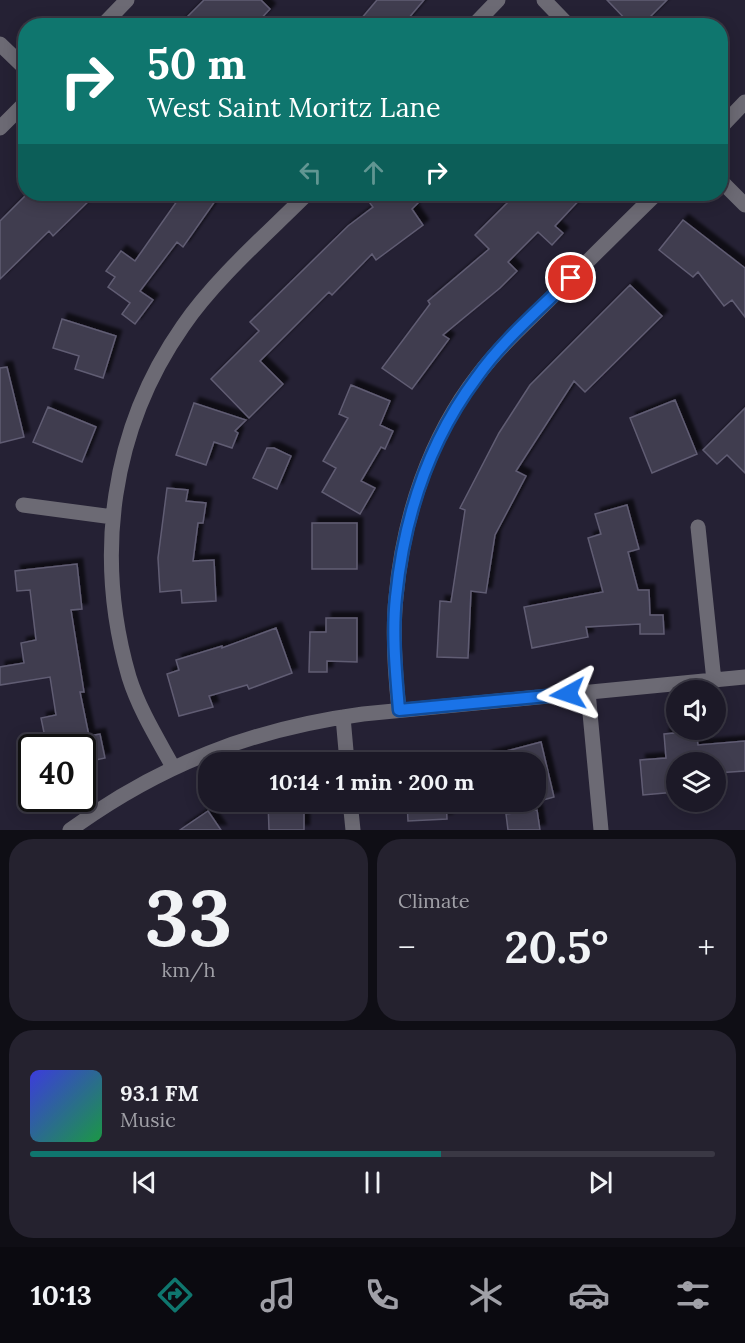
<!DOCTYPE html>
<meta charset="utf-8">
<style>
:root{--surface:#1c1927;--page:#25222f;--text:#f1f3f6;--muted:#a0a0a7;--line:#3a3844;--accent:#0f766e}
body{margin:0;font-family:Lora,serif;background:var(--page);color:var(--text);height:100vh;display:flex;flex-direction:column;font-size:22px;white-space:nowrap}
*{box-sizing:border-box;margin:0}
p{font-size:20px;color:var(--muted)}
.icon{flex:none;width:33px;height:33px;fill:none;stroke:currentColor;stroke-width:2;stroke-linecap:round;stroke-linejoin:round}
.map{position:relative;height:830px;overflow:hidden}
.panel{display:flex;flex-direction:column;gap:9px;padding:9px;background:#0f0e15;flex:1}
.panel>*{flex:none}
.banner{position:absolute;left:18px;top:18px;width:710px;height:183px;border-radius:24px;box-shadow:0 3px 15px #0003,0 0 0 2px var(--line);background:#0f766e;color:#fff;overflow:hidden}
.tools{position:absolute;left:666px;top:680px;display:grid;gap:12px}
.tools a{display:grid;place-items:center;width:60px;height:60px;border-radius:50%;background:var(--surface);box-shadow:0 3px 15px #0003,0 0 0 2px var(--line);font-size:30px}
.speed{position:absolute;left:18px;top:734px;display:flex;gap:12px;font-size:30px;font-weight:700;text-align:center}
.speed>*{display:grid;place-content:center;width:78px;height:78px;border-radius:50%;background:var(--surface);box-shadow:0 3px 15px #0003,0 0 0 2px var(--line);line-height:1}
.speed .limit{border:3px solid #111;border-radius:9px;background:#fff;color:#111}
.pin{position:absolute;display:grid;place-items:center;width:51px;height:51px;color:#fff;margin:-26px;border:3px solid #fff;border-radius:50%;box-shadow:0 2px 6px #0007}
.me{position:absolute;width:66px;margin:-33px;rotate:265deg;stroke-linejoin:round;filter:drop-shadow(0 0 4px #0008)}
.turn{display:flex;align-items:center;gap:21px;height:126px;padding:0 30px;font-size:27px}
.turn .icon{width:78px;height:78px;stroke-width:2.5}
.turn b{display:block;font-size:42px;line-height:51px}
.lanes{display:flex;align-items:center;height:57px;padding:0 30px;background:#0003;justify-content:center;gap:30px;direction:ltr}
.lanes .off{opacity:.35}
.big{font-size:45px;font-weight:700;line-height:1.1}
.panel .card{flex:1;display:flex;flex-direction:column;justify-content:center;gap:9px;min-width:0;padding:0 21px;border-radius:24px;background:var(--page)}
.panel .dial{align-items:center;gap:0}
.dial b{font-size:78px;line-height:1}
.song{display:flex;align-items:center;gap:18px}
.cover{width:72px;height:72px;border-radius:9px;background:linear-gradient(135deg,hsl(240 70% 55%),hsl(140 70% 35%))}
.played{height:6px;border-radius:3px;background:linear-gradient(90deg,var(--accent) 60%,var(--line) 60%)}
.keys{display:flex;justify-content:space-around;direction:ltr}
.heat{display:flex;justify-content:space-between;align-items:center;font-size:33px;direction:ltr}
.panel .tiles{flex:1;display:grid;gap:9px;grid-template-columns:1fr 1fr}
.card:last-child{grid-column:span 2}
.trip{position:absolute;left:198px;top:752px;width:348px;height:60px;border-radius:24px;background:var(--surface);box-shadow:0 3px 15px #0003,0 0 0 2px var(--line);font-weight:700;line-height:60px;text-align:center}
.tabs{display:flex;height:96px;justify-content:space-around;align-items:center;background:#0b0a10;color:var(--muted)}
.tabs .icon{width:42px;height:42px}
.tabs .selected{color:var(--accent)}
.tabs b{font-size:27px;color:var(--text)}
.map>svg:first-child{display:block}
</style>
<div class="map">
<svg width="745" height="830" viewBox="0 0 745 830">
<defs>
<filter id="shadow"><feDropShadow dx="5.5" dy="-5.5" stdDeviation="1.5" flood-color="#0009"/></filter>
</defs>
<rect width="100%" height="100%" fill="#252134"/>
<path fill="#3f3c50" stroke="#615d73" stroke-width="1.5" filter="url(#shadow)" d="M204 0H261L270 9 254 26H178Z
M377 0H424L402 26H355Z
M607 0H667L641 26H632Z
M27 194H96L53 236 49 231 0 279V221Z
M182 194H220L183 247 177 242 140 291 153 300 135 324 122 314 130 303 108 287 115 277 106 271 121 251 135 261Z
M363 194H427L412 209 423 225 376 260 372 254 332 295 329 292 260 361 283 384 249 418 211 379 259 331 250 322 348 226 373 207Z
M497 194H585L555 226 563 233 552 245 538 232 508 262 517 271 500 288 443 335 449 339 412 389 382 368 430 304 428 301 489 249 475 235 507 203Z
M683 220 745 268V317L732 300 724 306 698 272 693 277 659 250Z
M630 285 662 316 585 392 574 381 516 471 526 476 495 535 486 593 471 591 468 658 437 657 440 601 451 602 465 510 460 508 499 433 530 385Z
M62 319 116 336 103 378 75 369 79 356 53 348Z
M7 367 24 437 0 443V368Z
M351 385 390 401 380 425 393 431 385 449 381 447 361 481 375 488 360 514 322 492 336 468 323 461 348 418 339 414Z
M675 400 697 454 652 473 630 418Z
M194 403 246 420 235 431 238 433 232 448 214 442 206 465 176 455Z
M48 407 96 427 82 462 33 442Z
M745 408V473L727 455 717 464 703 450Z
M267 448H274L291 456 277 489 253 478Z
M167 488 188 490 186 501 206 503 203 523H198L193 561 214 560 216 601 182 603 181 590 160 592 158 558Z
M627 505 639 549 628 552 638 590H649L650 615H663L664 634H640V624L586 627 588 637 532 648 524 607 603 592 588 538 601 534 595 514Z
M312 523H357V569H312Z
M77 564 82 609 71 610 84 692H80L89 736 100 734 105 758 82 763V747H47L41 718 56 715 50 677 0 685V667L24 663 21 643 36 640 30 590 17 591 15 571Z
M326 618H357V662L327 661V672H309L310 632H326Z
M276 628 292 673 249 689 247 685 209 696 213 707 179 716 167 674 179 670 176 660 222 646V648Z
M696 731 698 745 745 741V771L716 773V762H676V792L643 795 640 760 666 758 664 734Z
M541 742 554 797 536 802V762H488L487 756Z
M268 801H304V830H269Z
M407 801H446L447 819 408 821Z
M537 810 540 830H508L506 814Z
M208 811 221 830H180Z"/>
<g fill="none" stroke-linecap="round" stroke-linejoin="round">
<path stroke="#6c6a74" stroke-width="15" d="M544 0 569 26
M102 26 127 0
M473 26 498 0
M0 44 26 69
M0 128 26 102
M720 128 745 102
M720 180 745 205
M23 505 113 517
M698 527 714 681
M588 692 601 830
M399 710C395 673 392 635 396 597 403 518 429 438 478 375 499 347 525 324 550 299 585 264 620 229 656 194
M343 717 347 762
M173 767C157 738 139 709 129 677 94 556 111 429 183 326 215 279 267 234 307 194
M350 801 353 830
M70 830C161 764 252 729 363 714L745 677"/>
</g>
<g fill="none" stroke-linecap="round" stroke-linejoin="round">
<defs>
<path id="route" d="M568 694 399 710C396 673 392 634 396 597 404 517 429 441 477 377 503 340 539 310 571 278"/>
</defs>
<use href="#route" stroke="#114b97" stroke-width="15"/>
<use href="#route" stroke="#1a73e8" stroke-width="10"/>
</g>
</svg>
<div class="tools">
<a><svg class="icon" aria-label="sound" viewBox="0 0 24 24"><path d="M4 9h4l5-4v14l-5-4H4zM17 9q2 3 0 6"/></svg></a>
<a><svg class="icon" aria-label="layers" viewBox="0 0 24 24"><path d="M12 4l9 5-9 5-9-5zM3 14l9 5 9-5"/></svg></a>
</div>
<div class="speed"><div class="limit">40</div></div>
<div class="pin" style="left:571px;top:278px;background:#d93025"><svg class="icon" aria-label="arrive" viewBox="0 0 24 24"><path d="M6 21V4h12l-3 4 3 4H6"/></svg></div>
<svg class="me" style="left:568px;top:694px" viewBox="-20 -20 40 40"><path d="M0-17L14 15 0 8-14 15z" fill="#1a73e8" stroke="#fff" stroke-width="4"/></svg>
<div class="trip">10:14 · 1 min · 200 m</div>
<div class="banner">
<div class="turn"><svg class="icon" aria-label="right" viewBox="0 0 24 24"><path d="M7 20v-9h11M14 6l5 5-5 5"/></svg><div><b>50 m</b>West Saint Moritz Lane</div></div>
<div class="lanes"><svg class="icon off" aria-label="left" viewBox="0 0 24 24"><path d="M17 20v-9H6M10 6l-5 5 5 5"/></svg><svg class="icon off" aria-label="ahead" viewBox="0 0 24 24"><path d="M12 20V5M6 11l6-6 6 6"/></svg><svg class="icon" aria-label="right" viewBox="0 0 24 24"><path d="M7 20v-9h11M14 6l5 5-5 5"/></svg></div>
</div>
</div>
<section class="panel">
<div class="tiles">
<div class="card dial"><b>33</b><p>km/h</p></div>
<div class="card"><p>Climate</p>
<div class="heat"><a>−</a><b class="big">20.5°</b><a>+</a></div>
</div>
<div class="card">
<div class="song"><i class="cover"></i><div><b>93.1 FM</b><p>Music</p></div></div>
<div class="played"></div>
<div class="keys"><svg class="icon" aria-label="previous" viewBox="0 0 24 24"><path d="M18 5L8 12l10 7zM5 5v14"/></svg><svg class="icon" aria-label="pause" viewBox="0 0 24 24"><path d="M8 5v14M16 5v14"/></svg><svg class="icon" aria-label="next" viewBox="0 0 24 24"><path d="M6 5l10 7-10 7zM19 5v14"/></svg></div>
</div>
</div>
</section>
<nav class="tabs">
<b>10:13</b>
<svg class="icon selected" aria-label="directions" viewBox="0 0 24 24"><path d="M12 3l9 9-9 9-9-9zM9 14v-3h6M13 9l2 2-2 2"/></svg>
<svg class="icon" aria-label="music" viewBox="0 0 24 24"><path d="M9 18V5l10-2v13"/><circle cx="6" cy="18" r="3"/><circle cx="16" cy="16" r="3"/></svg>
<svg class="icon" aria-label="phone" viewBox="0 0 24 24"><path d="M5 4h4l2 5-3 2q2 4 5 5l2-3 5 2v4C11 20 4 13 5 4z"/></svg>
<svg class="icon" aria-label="climate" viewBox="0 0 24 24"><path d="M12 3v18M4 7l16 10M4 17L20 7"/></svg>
<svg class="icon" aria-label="car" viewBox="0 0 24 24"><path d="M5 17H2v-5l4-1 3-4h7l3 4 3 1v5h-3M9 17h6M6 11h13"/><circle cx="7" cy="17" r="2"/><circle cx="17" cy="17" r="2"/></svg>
<svg class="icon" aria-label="filters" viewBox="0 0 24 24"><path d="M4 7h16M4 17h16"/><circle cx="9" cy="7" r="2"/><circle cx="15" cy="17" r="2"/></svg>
</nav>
